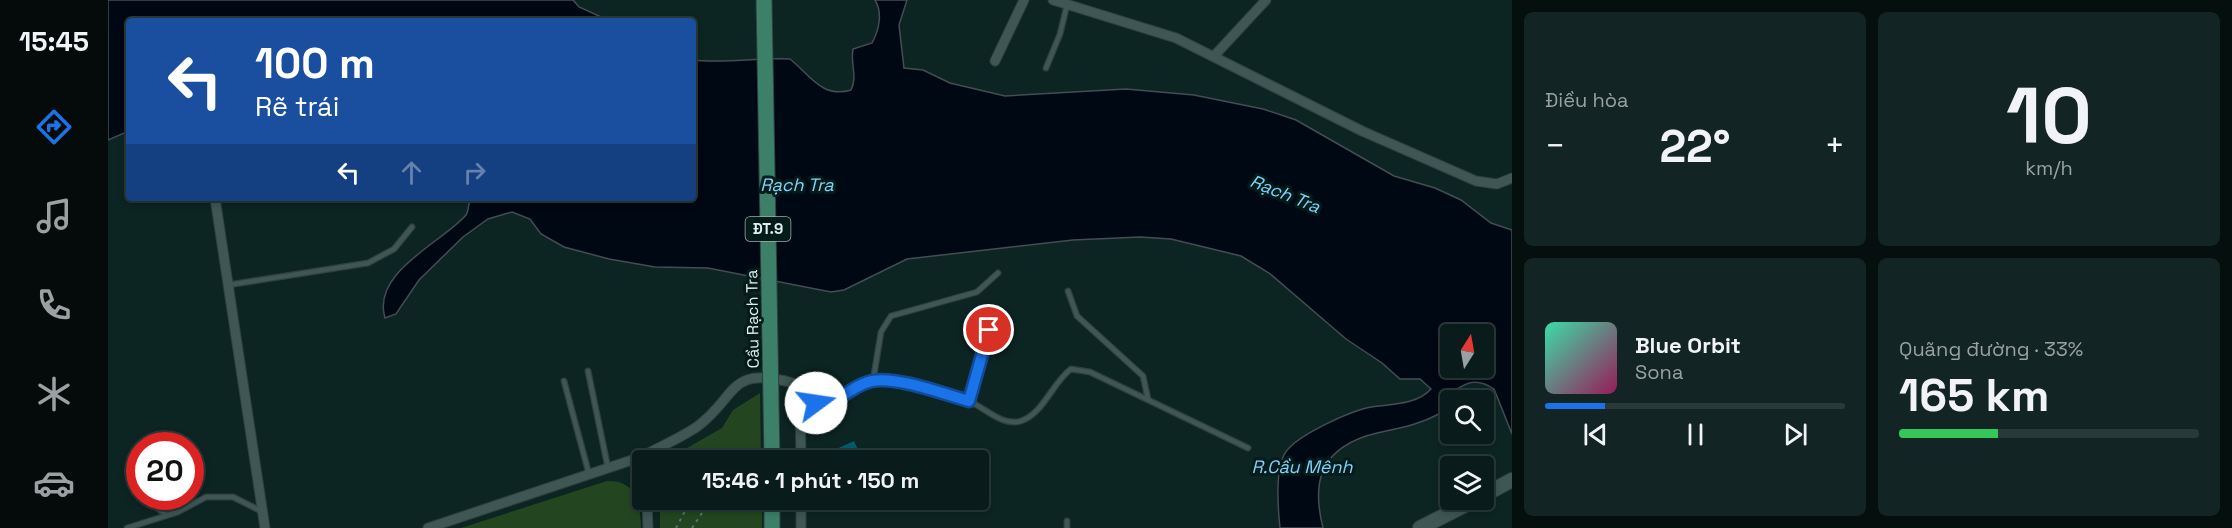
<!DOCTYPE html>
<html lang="vi">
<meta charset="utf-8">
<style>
:root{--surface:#091b1a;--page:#122423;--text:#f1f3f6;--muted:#99a1a2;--line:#293939;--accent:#1a73e8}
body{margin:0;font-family:"Space Grotesk",sans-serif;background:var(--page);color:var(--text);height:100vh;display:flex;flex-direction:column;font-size:22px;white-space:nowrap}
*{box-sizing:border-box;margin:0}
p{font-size:20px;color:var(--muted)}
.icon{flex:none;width:33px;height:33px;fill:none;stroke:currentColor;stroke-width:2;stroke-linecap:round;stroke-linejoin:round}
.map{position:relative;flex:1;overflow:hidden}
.side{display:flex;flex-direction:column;gap:12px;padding:12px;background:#050f0e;width:720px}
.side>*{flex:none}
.top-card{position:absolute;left:18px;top:18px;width:570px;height:183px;border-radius:6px;box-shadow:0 3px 9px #0003,0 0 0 2px var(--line);background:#1a4fa0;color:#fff;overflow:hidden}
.needle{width:39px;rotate:11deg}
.controls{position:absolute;left:1332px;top:324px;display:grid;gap:12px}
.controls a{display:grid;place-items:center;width:54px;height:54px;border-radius:6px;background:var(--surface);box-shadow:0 3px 9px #0003,0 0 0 2px var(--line);font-size:30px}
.speed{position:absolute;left:18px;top:432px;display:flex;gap:12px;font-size:30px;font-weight:700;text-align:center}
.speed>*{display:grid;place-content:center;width:78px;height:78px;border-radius:50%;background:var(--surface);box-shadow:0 3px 9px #0003,0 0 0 2px var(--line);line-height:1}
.speed .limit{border:9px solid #d22;background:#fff;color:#111}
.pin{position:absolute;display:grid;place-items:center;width:51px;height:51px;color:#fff;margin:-26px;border:3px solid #fff;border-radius:50%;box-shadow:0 2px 6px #0007}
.me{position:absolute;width:66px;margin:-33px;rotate:76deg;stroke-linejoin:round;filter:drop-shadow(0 0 4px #0008)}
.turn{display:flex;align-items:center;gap:21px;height:126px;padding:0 30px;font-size:27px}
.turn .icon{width:78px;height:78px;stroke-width:2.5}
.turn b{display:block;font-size:42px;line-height:51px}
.lanes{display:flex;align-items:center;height:57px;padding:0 30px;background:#0003;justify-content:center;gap:30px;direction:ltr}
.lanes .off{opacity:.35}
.big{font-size:45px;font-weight:600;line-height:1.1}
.side .tile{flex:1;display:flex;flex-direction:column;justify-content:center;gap:9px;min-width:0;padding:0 21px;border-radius:9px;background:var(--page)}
.side .dial{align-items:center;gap:0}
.dial b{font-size:78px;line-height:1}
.song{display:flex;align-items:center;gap:18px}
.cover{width:72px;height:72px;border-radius:9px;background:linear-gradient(135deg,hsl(160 70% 55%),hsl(330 70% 35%))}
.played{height:6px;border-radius:3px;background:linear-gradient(90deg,var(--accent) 20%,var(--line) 20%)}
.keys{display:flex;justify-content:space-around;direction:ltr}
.heat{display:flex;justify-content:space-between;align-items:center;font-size:33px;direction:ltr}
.charge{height:9px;border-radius:4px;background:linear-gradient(90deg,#34c759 33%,var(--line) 0)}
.side .tiles{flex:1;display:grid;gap:12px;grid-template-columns:repeat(2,1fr)}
.trip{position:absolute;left:524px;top:450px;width:357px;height:60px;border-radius:6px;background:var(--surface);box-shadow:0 3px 9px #0003,0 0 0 2px var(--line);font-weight:600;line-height:60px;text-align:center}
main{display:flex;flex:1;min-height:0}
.menu{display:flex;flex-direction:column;width:108px;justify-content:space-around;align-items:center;background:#040b0a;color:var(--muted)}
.menu .icon{width:42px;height:42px}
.menu .selected{color:var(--accent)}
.menu b{font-size:27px;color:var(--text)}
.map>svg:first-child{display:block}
</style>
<main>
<nav class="menu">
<b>15:45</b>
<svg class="icon selected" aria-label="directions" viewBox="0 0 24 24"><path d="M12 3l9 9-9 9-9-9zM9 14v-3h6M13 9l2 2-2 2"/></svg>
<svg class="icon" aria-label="music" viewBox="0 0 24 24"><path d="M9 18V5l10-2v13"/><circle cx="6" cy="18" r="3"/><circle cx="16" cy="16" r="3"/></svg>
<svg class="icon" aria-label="phone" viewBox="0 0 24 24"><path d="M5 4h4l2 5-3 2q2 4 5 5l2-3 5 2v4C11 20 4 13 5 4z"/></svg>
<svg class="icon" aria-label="climate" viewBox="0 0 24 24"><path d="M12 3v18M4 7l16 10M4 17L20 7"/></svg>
<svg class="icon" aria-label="car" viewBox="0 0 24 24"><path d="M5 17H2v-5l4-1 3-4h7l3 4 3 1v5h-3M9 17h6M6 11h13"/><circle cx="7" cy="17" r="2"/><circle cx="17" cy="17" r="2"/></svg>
</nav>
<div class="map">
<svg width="1404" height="528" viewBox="0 0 1404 528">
<rect width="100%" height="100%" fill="#0c2422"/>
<path fill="#234620" d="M652 393 653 460H558L614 428 625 410Z
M499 481C529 480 532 504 533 528H353Z
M552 500H654V528H552Z"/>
<path fill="#000813" stroke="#444d54" stroke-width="1.5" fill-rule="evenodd" d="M0 0H465L471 7 502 21H21V131L0 140Z
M767 0H799L791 25 796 68 815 70 842 83 897 96 1018 89 1086 95 1155 109 1188 120 1286 176 1327 188 1353 200 1383 223 1404 230V434L1386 389C1369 377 1358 382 1342 394V408C1332 413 1323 419 1312 422 1295 429 1276 430 1258 436 1211 452 1204 484 1215 528H1172C1170 509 1167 473 1176 455 1185 436 1243 411 1263 407 1282 404 1309 405 1323 389L1312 379H1292L1274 363 1238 339 1161 273 1133 256 1063 239 1032 237 965 240 799 259 736 290 723 292 600 268 547 267 501 259 456 247 433 234 422 219 404 212 380 219 355 237 311 280 288 314 277 318C263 272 335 242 358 215 361 211 360 203 363 198H585V60C617 64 649 57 682 59 701 74 714 99 743 90 750 76 742 64 745 49L764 43C771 30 775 13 767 0ZM1342 334H1376V368H1342Z"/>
<path fill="#005c68" d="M746 441 755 460H734L728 449Z"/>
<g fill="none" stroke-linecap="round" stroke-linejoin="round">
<defs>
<path id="lane" d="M938 68 952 34 959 5
M120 285 260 263 286 249 304 227
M960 291 969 316 1035 376 1040 399
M480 371 500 468
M456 381 481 474
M765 381 773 332 783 316 869 292 890 273
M692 396C730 413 731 389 764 381 771 380 784 382 791 383 813 386 837 393 858 400 876 406 893 427 913 421 935 414 945 382 963 369L982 372 1140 448
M861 401 881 330
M48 496V507L57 514
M19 528 70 512 98 497H125L153 511
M959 528V521"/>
<path id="street" d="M945 0 1068 38 1254 131 1368 181 1389 184 1404 178
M1107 55 1158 0
M887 61 916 0
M107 198 157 528
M534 463 533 457C551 447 573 438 590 426 630 396 620 365 685 383L692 396 693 460
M539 500 540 528
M693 500V528
M320 528 533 457"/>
<path id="secondary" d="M1376 495 1404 480
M1312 528 1367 500"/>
<path id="primary" d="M664 500V528"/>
</defs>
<use href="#lane" stroke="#323f3d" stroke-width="7"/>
<use href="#street" stroke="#323f3d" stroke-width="11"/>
<use href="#secondary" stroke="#323f3d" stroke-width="16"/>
<use href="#primary" stroke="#323f3d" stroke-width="17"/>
<path stroke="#5e7270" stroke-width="2" stroke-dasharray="3 4.5" stroke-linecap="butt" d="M625 460 631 454
M568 528 583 500
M584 528 594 513 609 500"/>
<use href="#lane" stroke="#3e5754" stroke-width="4.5"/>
<use href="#street" stroke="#3e5754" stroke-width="9"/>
<use href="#secondary" stroke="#3e5754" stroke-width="14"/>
<use href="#primary" stroke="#3d8069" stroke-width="15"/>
<defs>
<path id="primary-bridge" d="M656 0 664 458"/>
</defs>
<use href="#primary-bridge" stroke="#323f3d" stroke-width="17" stroke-linecap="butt"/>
<use href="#primary-bridge" stroke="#3d8069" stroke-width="15"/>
</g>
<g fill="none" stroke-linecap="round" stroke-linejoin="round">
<defs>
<path id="route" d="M708 403C737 402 741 386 764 381 789 376 836 394 861 401L881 330"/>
</defs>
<use href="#route" stroke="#114b97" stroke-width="15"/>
<use href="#route" stroke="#1a73e8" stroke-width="10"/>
</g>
<g text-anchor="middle" stroke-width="6" stroke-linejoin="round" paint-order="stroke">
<rect fill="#031b19" stroke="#9eafad" stroke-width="1.5" x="637.5" y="217" width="45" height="24" rx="4.5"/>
<g font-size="15" font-weight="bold" fill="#e1efed">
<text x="660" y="234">ĐT.9</text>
</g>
<g font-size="16" fill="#e1efed" stroke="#031b19">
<text transform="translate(644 319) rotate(-91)" y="6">Cầu Rạch Tra</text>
</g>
<g font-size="18" font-style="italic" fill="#7fd3fc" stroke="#031b19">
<text x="689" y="191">Rạch Tra</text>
<text transform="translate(1177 194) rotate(22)" y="6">Rạch Tra</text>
<text x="1194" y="473">R.Cầu Mênh</text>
</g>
</g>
</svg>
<div class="controls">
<a><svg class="needle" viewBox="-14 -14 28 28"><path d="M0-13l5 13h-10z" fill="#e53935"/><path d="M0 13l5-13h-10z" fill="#99a1a2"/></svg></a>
<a><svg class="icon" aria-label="search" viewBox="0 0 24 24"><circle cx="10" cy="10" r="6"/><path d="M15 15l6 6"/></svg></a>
<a><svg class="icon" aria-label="layers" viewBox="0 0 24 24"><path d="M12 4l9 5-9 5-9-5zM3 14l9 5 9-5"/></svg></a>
</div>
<div class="speed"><div class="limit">20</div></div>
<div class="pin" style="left:881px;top:330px;background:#d93025"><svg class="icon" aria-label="arrive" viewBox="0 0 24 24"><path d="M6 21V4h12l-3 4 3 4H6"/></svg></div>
<svg class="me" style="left:708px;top:403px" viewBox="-20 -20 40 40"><circle r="19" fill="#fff"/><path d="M0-13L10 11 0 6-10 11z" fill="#1a73e8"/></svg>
<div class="trip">15:46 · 1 phút · 150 m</div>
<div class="top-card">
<div class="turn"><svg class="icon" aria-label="left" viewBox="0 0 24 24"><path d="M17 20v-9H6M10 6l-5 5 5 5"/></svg><div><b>100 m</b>Rẽ trái</div></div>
<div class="lanes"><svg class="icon" aria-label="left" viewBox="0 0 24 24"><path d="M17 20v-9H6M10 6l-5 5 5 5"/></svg><svg class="icon off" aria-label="ahead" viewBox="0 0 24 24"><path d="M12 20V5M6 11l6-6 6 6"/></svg><svg class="icon off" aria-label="right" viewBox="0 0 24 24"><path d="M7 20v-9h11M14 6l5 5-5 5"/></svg></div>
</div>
</div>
<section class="side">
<div class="tiles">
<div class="tile"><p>Điều hòa</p>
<div class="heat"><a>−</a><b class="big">22°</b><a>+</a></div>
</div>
<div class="tile dial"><b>10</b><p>km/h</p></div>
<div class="tile">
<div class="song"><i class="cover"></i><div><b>Blue Orbit</b><p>Sona</p></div></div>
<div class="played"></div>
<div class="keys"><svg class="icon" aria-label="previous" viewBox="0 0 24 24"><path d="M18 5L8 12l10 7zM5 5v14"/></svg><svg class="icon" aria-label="pause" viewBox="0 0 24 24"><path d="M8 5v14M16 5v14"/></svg><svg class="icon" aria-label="next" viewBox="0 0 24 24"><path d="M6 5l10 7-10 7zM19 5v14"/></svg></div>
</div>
<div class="tile"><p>Quãng đường · 33%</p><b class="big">165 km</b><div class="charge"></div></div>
</div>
</section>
</main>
